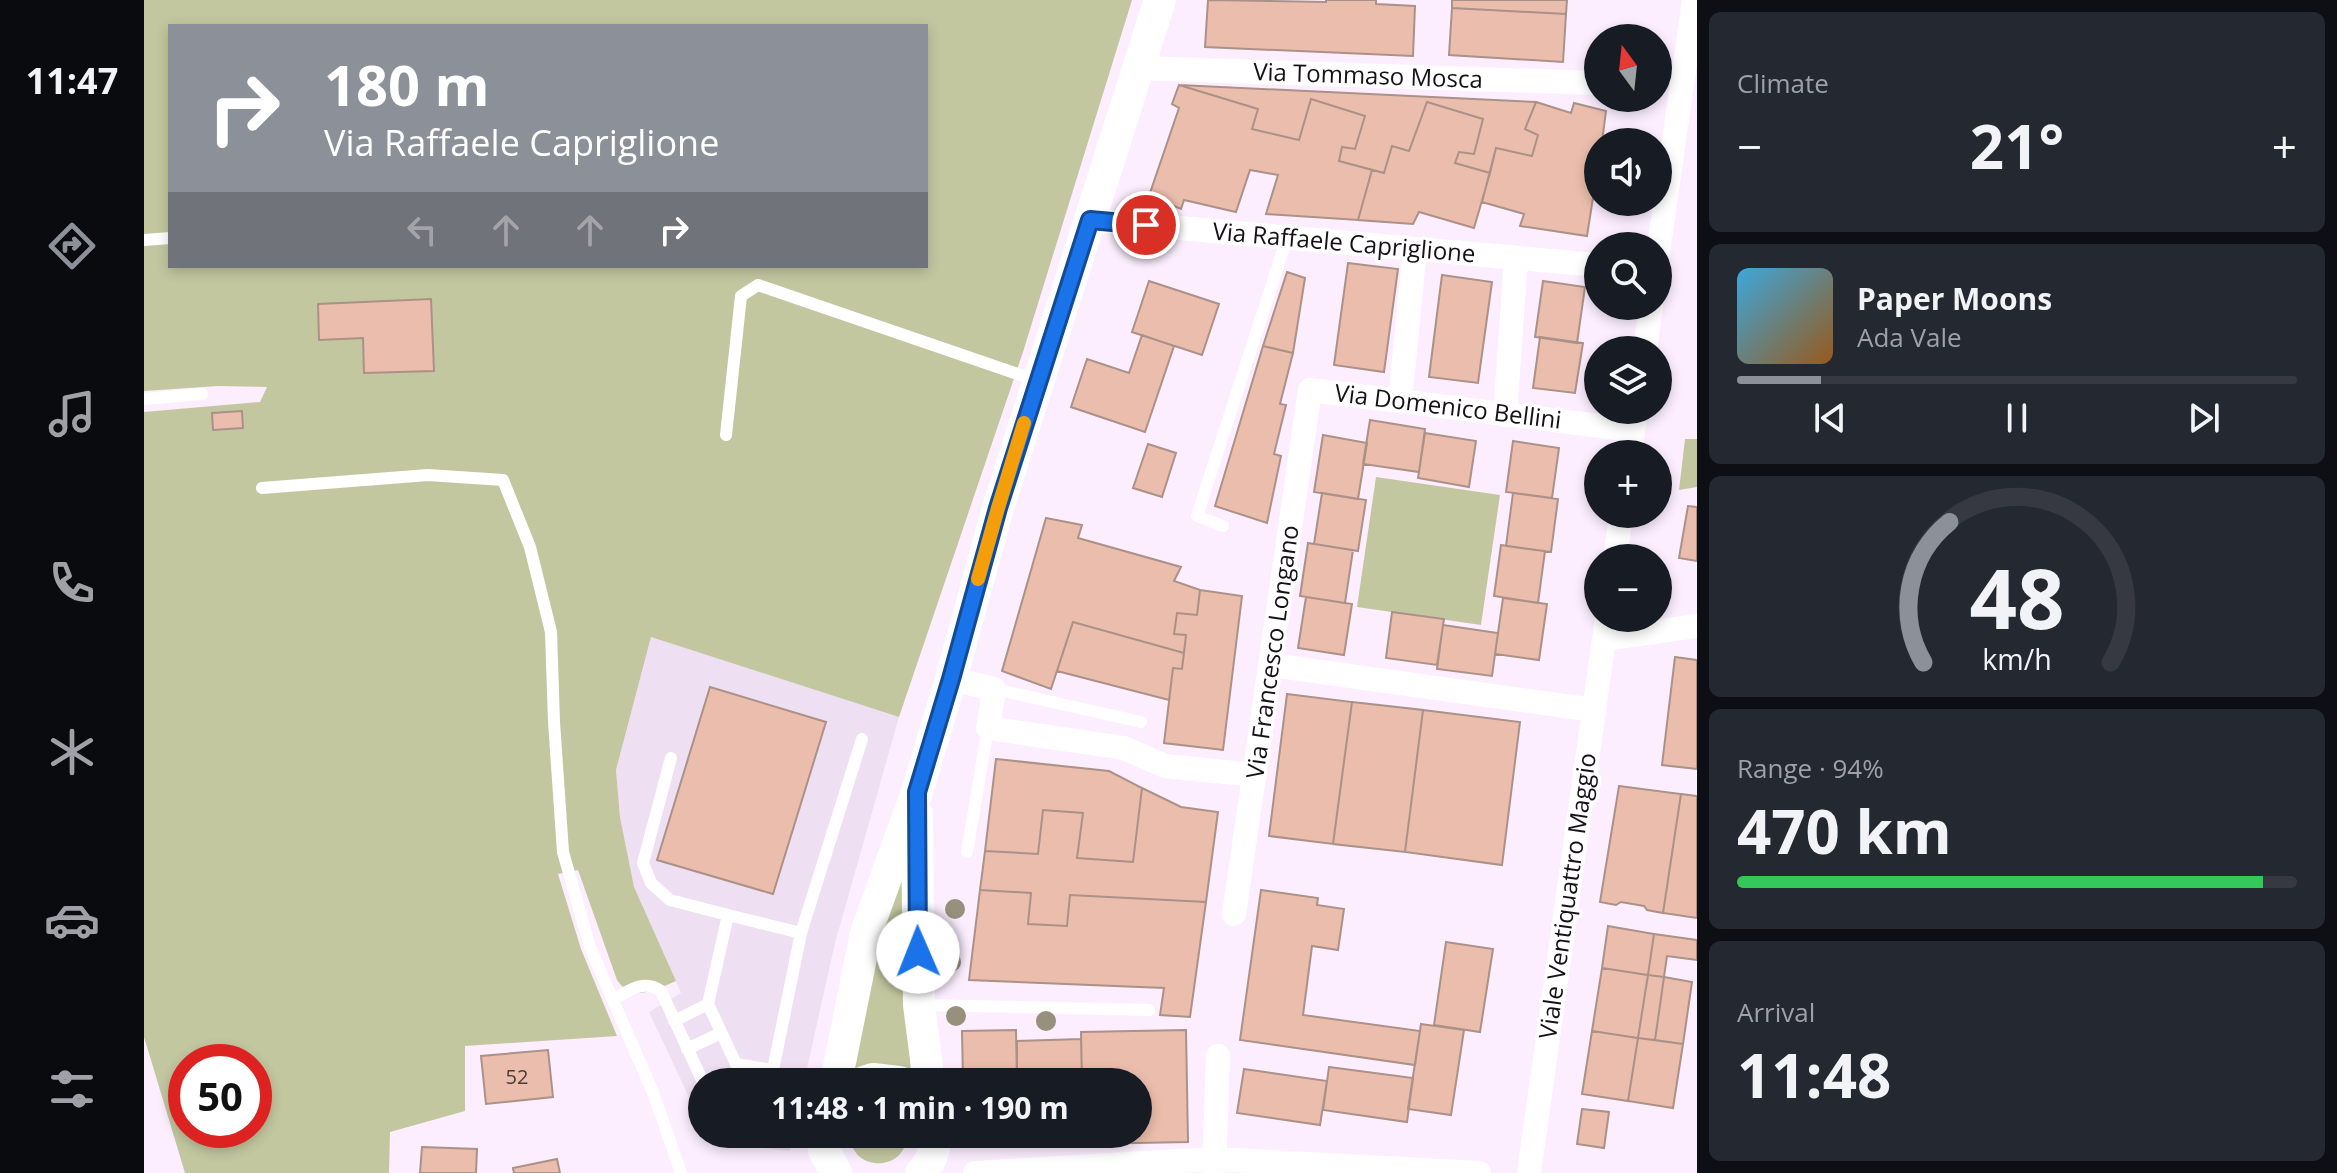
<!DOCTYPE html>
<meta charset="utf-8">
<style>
:root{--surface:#171b24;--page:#242831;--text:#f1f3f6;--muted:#9ea1a6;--line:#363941;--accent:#8c9099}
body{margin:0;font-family:"Open Sans",sans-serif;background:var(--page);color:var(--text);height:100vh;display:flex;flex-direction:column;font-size:30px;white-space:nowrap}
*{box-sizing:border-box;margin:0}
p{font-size:26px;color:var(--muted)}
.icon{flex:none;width:44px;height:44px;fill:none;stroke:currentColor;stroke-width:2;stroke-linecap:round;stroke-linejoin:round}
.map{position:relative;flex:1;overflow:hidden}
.sheet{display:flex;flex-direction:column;gap:12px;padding:12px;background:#0d0f14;width:640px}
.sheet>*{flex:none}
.banner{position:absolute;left:24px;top:24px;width:760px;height:244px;border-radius:0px;box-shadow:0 4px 12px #0003;background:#8c9099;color:#fff;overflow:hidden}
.needle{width:52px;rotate:345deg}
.buttons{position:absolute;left:1440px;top:24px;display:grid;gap:16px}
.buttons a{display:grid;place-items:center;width:88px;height:88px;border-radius:50%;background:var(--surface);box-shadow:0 4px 12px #0003;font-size:40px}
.speed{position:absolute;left:24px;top:1044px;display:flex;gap:16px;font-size:40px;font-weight:700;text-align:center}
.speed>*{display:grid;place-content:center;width:104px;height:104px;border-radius:50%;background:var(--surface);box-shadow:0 4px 12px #0003;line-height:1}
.speed .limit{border:12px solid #d22;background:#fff;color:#111}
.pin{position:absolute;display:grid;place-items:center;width:68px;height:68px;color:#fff;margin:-34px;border:4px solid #fff;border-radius:50%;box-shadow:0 2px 8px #0007}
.me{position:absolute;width:88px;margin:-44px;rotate:359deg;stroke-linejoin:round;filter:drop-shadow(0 0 6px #0008)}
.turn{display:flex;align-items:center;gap:28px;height:168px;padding:0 24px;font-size:36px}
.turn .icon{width:104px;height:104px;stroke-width:2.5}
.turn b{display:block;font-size:56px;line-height:68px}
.lanes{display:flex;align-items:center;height:76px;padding:0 24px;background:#0003;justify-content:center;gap:40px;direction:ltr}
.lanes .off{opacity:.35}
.big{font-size:60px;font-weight:700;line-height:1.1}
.sheet .tile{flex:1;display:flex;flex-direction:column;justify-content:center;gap:12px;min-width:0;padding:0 28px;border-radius:12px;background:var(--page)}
.sheet .dial{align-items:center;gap:0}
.dial svg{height:208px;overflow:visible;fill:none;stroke:var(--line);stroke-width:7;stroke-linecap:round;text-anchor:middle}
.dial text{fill:var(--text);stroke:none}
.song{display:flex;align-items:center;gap:24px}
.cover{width:96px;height:96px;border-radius:12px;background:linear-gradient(135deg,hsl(200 70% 55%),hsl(30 70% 35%))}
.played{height:8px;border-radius:4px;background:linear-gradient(90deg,var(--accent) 15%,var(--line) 15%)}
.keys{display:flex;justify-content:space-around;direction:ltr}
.heat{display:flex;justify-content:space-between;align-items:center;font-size:44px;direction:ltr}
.charge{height:12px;border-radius:6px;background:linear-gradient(90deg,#34c759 94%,var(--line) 0)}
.trip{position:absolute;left:544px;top:1068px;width:464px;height:80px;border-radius:40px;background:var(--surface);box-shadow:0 4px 12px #0003;font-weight:700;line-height:80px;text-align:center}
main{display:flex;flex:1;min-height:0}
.tabs{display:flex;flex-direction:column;width:144px;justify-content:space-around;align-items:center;background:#090b0e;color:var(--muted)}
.tabs .icon{width:56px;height:56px}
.tabs .current{color:var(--accent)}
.tabs b{font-size:36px;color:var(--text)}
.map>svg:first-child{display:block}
</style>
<main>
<nav class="tabs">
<b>11:47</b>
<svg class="icon current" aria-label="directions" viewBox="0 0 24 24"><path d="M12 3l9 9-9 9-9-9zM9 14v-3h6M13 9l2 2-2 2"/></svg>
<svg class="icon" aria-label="music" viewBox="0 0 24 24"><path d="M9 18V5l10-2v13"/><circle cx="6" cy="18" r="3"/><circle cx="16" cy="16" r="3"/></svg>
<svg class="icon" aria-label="phone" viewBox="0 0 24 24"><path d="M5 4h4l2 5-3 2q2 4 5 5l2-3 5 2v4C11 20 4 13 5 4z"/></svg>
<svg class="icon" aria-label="climate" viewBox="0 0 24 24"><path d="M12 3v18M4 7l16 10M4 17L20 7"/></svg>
<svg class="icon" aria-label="car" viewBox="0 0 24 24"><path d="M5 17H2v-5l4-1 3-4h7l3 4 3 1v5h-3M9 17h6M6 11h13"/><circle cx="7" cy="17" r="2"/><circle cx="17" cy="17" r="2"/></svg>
<svg class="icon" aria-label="filters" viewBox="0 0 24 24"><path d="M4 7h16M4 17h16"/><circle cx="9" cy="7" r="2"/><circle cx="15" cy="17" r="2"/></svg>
</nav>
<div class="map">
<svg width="1553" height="1173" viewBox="0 0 1553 1173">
<rect width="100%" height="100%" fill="#fceeff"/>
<path fill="#efdff2" d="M507 637 755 717 691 943 660 1082H558V1125L505 1012 537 993 490 888 476 817 472 770Z
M563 1134H650L646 1151 580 1144Z"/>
<path fill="#c3c7a0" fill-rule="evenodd" d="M0 0H988L879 352 755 717 507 637 472 770 476 817 490 887 532 981C511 990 488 1003 473 980L434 870 414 874 437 949 473 1036 321 1046V1111L246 1132 245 1173H41L0 1037V412L116 402 123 387 74 386 0 391ZM26 26H782V266H26ZM42 1062H110V1130H42Z
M1541 439H1553V487L1535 490Z
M1232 477 1356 495 1337 625 1213 607Z
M761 854V969L767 1073 705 1072 735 949Z
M706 1134H763C763 1173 706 1173 706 1134Z"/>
<path fill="#ebbdac" stroke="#ab9188" stroke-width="2" d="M1064 0 1182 2V0H1232V4L1271 6 1269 56 1061 47Z
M1308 0H1423L1422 14 1308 8Z
M1308 8 1422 14 1419 62 1305 55Z
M1035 85 1114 109 1108 129 1155 140 1167 99 1221 116 1211 149 1198 147 1195 161 1228 170 1214 220 1122 214 1134 175 1106 170 1092 212 1040 200 1037 209 1005 196 1035 108 1028 104Z
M1035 85 1392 102 1381 129 1394 135 1388 156 1352 148 1346 173 1311 163 1315 152 1330 154 1339 119 1283 102 1265 151 1248 146 1240 173 1195 161 1198 147 1211 149 1221 116 1167 99 1155 140 1108 129 1114 109Z
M1283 102 1339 119 1330 154 1315 152 1311 163 1346 173 1330 228 1275 212 1269 224 1214 220 1228 170 1240 173 1248 146 1265 151Z
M1392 102 1427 113 1430 103 1462 111 1458 142H1454V166L1443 236 1376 226 1380 214 1338 202 1352 148 1388 156 1394 135 1381 129Z
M1204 263 1254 269 1240 372 1190 365Z
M1143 272 1161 278 1149 353 1119 346Z
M1298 275 1348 282 1334 383 1285 377Z
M1005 281 1075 304 1058 355 988 332Z
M1399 281 1441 287 1433 343 1391 337Z
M287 299 290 371 220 373 219 338 175 340 174 304Z
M998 335 1030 346 1001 432 927 407 943 359 985 373Z
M1396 337 1439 343 1431 393 1389 388Z
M1119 346 1149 353 1136 404 1142 405 1130 454 1137 456 1123 523 1071 506Z
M98 411 99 428 69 430 68 413Z
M1226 420 1281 429 1275 472 1219 464Z
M1281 433 1332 441 1325 487 1274 478Z
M1179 435 1223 443 1214 499 1170 492Z
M1369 441 1415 448 1408 498 1362 492Z
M1004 444 1032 453 1018 497 989 488Z
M1178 493 1222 500 1214 551 1170 544Z
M1369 493 1414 499 1407 552 1362 546Z
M1544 506 1553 507V561L1535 558Z
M902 518 938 525 934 538 1037 567 1030 581 1056 590 1053 615 1033 613 1030 634 1042 635 1040 653 929 622 907 689 858 671Z
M1164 543 1209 550 1201 603 1156 596Z
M1357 545 1401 551 1394 603 1350 596Z
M1056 590 1098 596 1079 750 1020 743 1029 668 1038 669 1042 635 1030 634 1033 613 1053 615Z
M1162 597 1208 604 1200 655 1154 648Z
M1359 598 1403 604 1395 660 1351 654Z
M1248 612 1300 619 1293 665 1242 658Z
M929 622 1040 653 1038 669 1029 668 1025 700 913 671Z
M1299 625 1354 633 1348 676 1293 669Z
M1531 657 1553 660V769L1518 765Z
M566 687 682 722 629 894 513 860Z
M1143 694 1208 702 1189 844 1125 836Z
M1208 702 1279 710 1261 852 1189 844Z
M1279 710 1376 722 1358 865 1261 852Z
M852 759 965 771 998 788 989 862 933 858 939 813 899 810 894 854 841 851Z
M1475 786 1537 794 1519 913 1503 910 1500 906 1477 902 1472 905 1456 902Z
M998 788 1037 807 1074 812 1062 902 926 895 923 926 884 924 887 893 836 890 841 851 894 854 899 810 939 813 933 858 989 862Z
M1537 794 1553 796V918L1519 913Z
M836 890 887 893 884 924 923 926 926 895 1062 902 1046 1017 1016 1015 1020 988 825 980Z
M1117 890 1174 898 1173 905 1200 909 1194 950 1168 946 1159 1015 1276 1031 1271 1065 1096 1040Z
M1464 926 1510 934 1504 975 1458 968Z
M1510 934 1553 940V960L1523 956 1520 977 1504 975Z
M1302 942 1349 949 1336 1032 1290 1025Z
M1458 968 1504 975 1494 1038 1448 1031Z
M1504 975 1520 977 1511 1040 1494 1038Z
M1520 977 1548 982 1539 1044 1511 1040Z
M1277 1024 1320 1030 1307 1115 1264 1109Z
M872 1030 873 1082H819L818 1031Z
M1042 1030 1044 1142 939 1144 938 1134H994V1082H938L937 1032Z
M1448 1031 1494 1038 1484 1101 1438 1094Z
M1494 1038 1539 1044 1529 1108 1484 1101Z
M937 1039 938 1082H873V1041Z
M404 1050 409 1097 342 1104 337 1056Z
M1185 1067 1269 1078 1263 1122 1179 1110Z
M1100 1069 1183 1081 1176 1125 1093 1113Z
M1438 1109 1465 1112 1460 1148 1433 1144Z
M820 1134H904V1145L820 1146Z
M904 1134H938L939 1144 904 1145Z
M278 1147 333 1149 332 1173H276Z
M413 1159 416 1173H370L369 1168Z"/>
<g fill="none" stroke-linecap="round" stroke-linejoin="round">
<path stroke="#fff" stroke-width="12" d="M0 240 26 238
M0 399 58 394
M582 435 597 296 614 285 894 381
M118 488 284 475 359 480 386 547 407 632 410 722 419 852 446 947 510 1095 537 1173
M1079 526 1053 516 1143 238
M850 689 997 722
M527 758 499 863 507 883 526 900 584 915 564 1004 592 1064 629 1070 657 933 718 739
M823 852 844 728
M584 915 657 933
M470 999C486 990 500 979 517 991L559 1082
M778 1005 1005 1010
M530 1021 564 1004
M543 1049 577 1033"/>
<path stroke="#fff" stroke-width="24" d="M994 68 1454 83
M946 220 1454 265
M1514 253 1550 0
M1501 350 1507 306
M1256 401 1271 249
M1361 415 1372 258
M1486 454 1492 410
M1471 558 1477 514
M1460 639 1553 626
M1127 665 1450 710
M807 679 850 689 844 728 980 748 1021 766 1111 775
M1090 914 1166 390 1489 430
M831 1173 1069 1159 1335 1173
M1070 1173 1074 1056
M1385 1173 1463 618"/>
<path stroke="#fff" stroke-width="32" d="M773 815 775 1005 785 1082
M692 1082 722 933 773 792 807 679 854 508 1016 0
M720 1082 729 1079 755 1082
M678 1134 680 1150 692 1173
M777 1173C788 1163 791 1148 792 1134"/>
</g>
<g fill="#96907c">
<circle cx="811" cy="909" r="10"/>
<circle cx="807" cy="962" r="10"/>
<circle cx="812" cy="1016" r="10"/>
<circle cx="902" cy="1021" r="10"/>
</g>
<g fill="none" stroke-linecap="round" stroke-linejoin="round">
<defs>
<path id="route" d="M774 952 773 792 807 679 854 508 946 220 1002 225"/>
</defs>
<use href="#route" stroke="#114b97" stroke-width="20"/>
<use href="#route" stroke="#1a73e8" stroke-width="14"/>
<path stroke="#f59e0b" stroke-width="14" d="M834 579 854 508 880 423"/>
</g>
<g text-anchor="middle" stroke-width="7" stroke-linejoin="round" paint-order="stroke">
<g font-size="20" fill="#4b3b3c">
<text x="373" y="1084">52</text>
</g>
<g font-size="24" fill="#161017" stroke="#fff">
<text transform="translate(1224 76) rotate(2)" y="8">Via Tommaso Mosca</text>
<text transform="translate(1200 243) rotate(5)" y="8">Via Raffaele Capriglione</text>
<text transform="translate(1304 407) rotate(7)" y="8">Via Domenico Bellini</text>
<text transform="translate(1129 652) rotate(-82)" y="8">Via Francesco Longano</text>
<text transform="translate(1424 896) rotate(-82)" y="8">Viale Ventiquattro Maggio</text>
</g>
</g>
</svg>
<div class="buttons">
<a><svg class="needle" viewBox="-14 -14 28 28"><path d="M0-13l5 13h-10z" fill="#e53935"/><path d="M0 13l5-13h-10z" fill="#9ea1a6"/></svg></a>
<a><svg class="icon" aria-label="sound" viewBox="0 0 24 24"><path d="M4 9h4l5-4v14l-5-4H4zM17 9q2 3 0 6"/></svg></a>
<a><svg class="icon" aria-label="search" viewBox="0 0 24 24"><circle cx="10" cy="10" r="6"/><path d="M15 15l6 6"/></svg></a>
<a><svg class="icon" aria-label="layers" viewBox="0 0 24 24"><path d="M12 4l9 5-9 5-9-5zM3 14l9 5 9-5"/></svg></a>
<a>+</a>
<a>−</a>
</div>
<div class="speed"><div class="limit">50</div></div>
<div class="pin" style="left:1002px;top:225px;background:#d93025"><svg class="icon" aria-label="arrive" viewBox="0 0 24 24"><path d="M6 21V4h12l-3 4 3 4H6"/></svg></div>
<svg class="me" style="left:774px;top:952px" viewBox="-20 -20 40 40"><circle r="19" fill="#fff"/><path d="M0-13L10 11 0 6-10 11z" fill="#1a73e8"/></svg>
<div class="trip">11:48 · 1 min · 190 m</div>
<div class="banner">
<div class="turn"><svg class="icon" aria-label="right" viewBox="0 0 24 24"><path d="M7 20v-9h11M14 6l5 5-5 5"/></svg><div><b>180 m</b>Via Raffaele Capriglione</div></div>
<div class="lanes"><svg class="icon off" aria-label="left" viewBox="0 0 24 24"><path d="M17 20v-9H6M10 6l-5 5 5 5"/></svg><svg class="icon off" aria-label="ahead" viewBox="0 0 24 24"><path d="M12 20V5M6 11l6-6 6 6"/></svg><svg class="icon off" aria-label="ahead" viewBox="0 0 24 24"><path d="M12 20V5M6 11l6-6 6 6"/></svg><svg class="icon" aria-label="right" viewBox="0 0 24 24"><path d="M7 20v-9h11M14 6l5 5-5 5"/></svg></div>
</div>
</div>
<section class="sheet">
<div class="tile"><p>Climate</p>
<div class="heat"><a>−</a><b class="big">21°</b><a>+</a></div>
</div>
<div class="tile">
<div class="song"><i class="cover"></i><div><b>Paper Moons</b><p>Ada Vale</p></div></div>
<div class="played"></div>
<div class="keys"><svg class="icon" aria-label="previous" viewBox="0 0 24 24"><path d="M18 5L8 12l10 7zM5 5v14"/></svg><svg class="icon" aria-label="pause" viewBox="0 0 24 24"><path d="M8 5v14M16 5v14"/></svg><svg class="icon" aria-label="next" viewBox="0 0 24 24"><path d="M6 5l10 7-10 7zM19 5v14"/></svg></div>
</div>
<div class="tile dial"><svg viewBox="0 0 100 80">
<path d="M14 69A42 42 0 1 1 86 69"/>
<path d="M14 69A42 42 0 0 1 24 15" stroke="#8c9099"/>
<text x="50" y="56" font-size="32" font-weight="700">48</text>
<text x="50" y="72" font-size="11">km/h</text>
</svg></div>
<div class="tile"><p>Range · 94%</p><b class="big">470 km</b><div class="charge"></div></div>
<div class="tile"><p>Arrival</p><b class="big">11:48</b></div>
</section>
</main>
